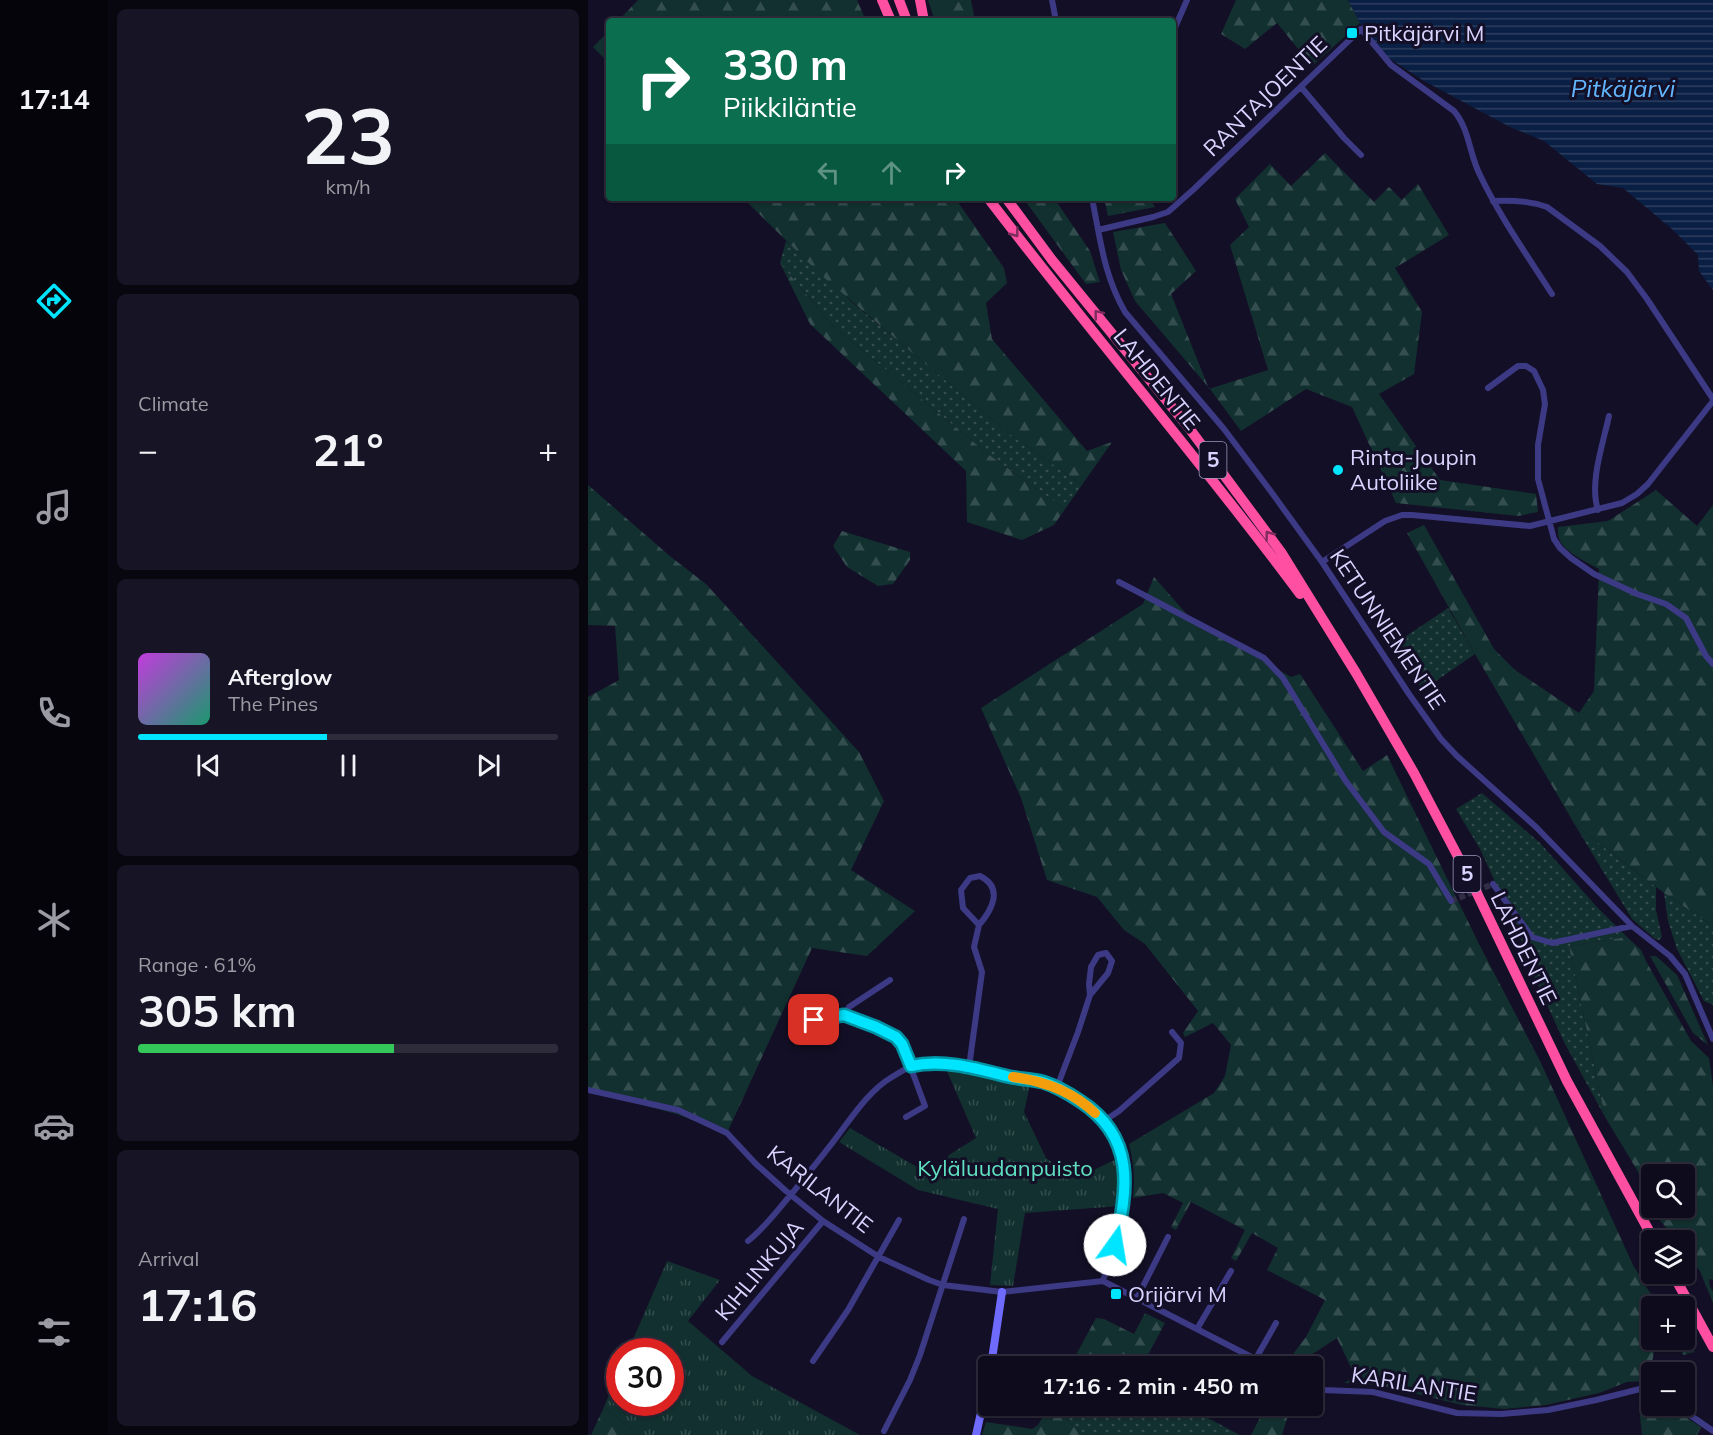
<!DOCTYPE html>
<meta charset="utf-8">
<style>
:root{--surface:#0e0b1c;--page:#171425;--text:#f1f3f6;--muted:#9b9ba3;--line:#2e2b3b;--accent:#00e5ff}
body{margin:0;font-family:Mulish,sans-serif;background:var(--page);color:var(--text);height:100vh;display:flex;flex-direction:column;font-size:22px;white-space:nowrap}
*{box-sizing:border-box;margin:0}
p{font-size:20px;color:var(--muted)}
.icon{flex:none;width:33px;height:33px;fill:none;stroke:currentColor;stroke-width:2;stroke-linecap:round;stroke-linejoin:round}
.map{position:relative;flex:1;overflow:hidden}
.drawer{display:flex;flex-direction:column;gap:9px;padding:9px;background:#08060f;width:480px}
.drawer>*{flex:none}
.guide{position:absolute;left:18px;top:18px;width:570px;height:183px;border-radius:6px;box-shadow:0 2px 4px #0004,0 0 0 2px var(--line);background:#0b6e4f;color:#fff;overflow:hidden}
.buttons{position:absolute;left:1053px;top:1164px;display:grid;gap:12px}
.buttons a{display:grid;place-items:center;width:54px;height:54px;border-radius:6px;background:var(--surface);box-shadow:0 2px 4px #0004,0 0 0 2px var(--line);font-size:30px}
.speed{position:absolute;left:18px;top:1338px;display:flex;gap:12px;font-size:30px;font-weight:700;text-align:center}
.speed>*{display:grid;place-content:center;width:78px;height:78px;border-radius:50%;background:var(--surface);box-shadow:0 2px 4px #0004,0 0 0 2px var(--line);line-height:1}
.speed .limit{border:9px solid #d22;background:#fff;color:#111}
.pin{position:absolute;display:grid;place-items:center;width:51px;height:51px;color:#fff;margin:-26px;border-radius:12px;box-shadow:0 3px 9px #0006}
.me{position:absolute;width:66px;margin:-33px;rotate:13deg;stroke-linejoin:round;filter:drop-shadow(0 0 4px #0008)}
.turn{display:flex;align-items:center;gap:21px;height:126px;padding:0 18px;font-size:27px}
.turn .icon{width:78px;height:78px;stroke-width:2.5}
.turn b{display:block;font-size:42px;line-height:51px}
.lanes{display:flex;align-items:center;height:57px;padding:0 18px;background:#0003;justify-content:center;gap:30px;direction:ltr}
.lanes .off{opacity:.35}
.big{font-size:45px;font-weight:700;line-height:1.1}
.drawer .card{flex:1;display:flex;flex-direction:column;justify-content:center;gap:9px;min-width:0;padding:0 21px;border-radius:9px;background:var(--page)}
.drawer .dial{align-items:center;gap:0}
.dial b{font-size:78px;line-height:1}
.song{display:flex;align-items:center;gap:18px}
.cover{width:72px;height:72px;border-radius:9px;background:linear-gradient(135deg,hsl(290 70% 55%),hsl(160 70% 35%))}
.played{height:6px;border-radius:3px;background:linear-gradient(90deg,var(--accent) 45%,var(--line) 45%)}
.keys{display:flex;justify-content:space-around;direction:ltr}
.heat{display:flex;justify-content:space-between;align-items:center;font-size:33px;direction:ltr}
.charge{height:9px;border-radius:4px;background:linear-gradient(90deg,#34c759 61%,var(--line) 0)}
.trip{position:absolute;left:390px;top:1356px;width:345px;height:60px;border-radius:6px;background:var(--surface);box-shadow:0 2px 4px #0004,0 0 0 2px var(--line);font-weight:700;line-height:60px;text-align:center}
main{display:flex;flex:1;min-height:0}
.menu{display:flex;flex-direction:column;width:108px;justify-content:space-around;align-items:center;background:#06040b;color:var(--muted)}
.menu .icon{width:42px;height:42px}
.menu .active{color:var(--accent)}
.menu b{font-size:27px;color:var(--text)}
.map>svg:first-child{display:block}
</style>
<main>
<nav class="menu">
<b>17:14</b>
<svg class="icon active" aria-label="directions" viewBox="0 0 24 24"><path d="M12 3l9 9-9 9-9-9zM9 14v-3h6M13 9l2 2-2 2"/></svg>
<svg class="icon" aria-label="music" viewBox="0 0 24 24"><path d="M9 18V5l10-2v13"/><circle cx="6" cy="18" r="3"/><circle cx="16" cy="16" r="3"/></svg>
<svg class="icon" aria-label="phone" viewBox="0 0 24 24"><path d="M5 4h4l2 5-3 2q2 4 5 5l2-3 5 2v4C11 20 4 13 5 4z"/></svg>
<svg class="icon" aria-label="climate" viewBox="0 0 24 24"><path d="M12 3v18M4 7l16 10M4 17L20 7"/></svg>
<svg class="icon" aria-label="car" viewBox="0 0 24 24"><path d="M5 17H2v-5l4-1 3-4h7l3 4 3 1v5h-3M9 17h6M6 11h13"/><circle cx="7" cy="17" r="2"/><circle cx="17" cy="17" r="2"/></svg>
<svg class="icon" aria-label="filters" viewBox="0 0 24 24"><path d="M4 7h16M4 17h16"/><circle cx="9" cy="7" r="2"/><circle cx="15" cy="17" r="2"/></svg>
</nav>
<section class="drawer">
<div class="card dial"><b>23</b><p>km/h</p></div>
<div class="card"><p>Climate</p>
<div class="heat"><a>−</a><b class="big">21°</b><a>+</a></div>
</div>
<div class="card">
<div class="song"><i class="cover"></i><div><b>Afterglow</b><p>The Pines</p></div></div>
<div class="played"></div>
<div class="keys"><svg class="icon" aria-label="previous" viewBox="0 0 24 24"><path d="M18 5L8 12l10 7zM5 5v14"/></svg><svg class="icon" aria-label="pause" viewBox="0 0 24 24"><path d="M8 5v14M16 5v14"/></svg><svg class="icon" aria-label="next" viewBox="0 0 24 24"><path d="M6 5l10 7-10 7zM19 5v14"/></svg></div>
</div>
<div class="card"><p>Range · 61%</p><b class="big">305 km</b><div class="charge"></div></div>
<div class="card"><p>Arrival</p><b class="big">17:16</b></div>
</section>
<div class="map">
<svg width="1125" height="1435" viewBox="0 0 1125 1435">
<defs>
<pattern id="grass-dots" width="8" height="8" patternUnits="userSpaceOnUse" patternTransform="scale(1.5)"><rect width="8" height="8" fill="#12302f"/><path d="M2 2h.1M6 6h.1" fill="none" stroke="#344d4e" stroke-width="1.8" stroke-linecap="round"/></pattern>
<pattern id="forest-firs" width="22" height="20" patternUnits="userSpaceOnUse" patternTransform="scale(1.5)"><rect width="22" height="20" fill="#12302f"/><path d="M5 1l3.5 6h-7zM16 11l3.5 6h-7z" fill="#344d4e"/></pattern>
<pattern id="park-tufts" width="24" height="20" patternUnits="userSpaceOnUse" patternTransform="scale(1.5)"><rect width="24" height="20" fill="#12302f"/><path d="M3 7l-1-3M5 7V3M7 7l1-3M15 17l-1-3M17 17v-4M19 17l1-3" fill="none" stroke="#344d4e"/></pattern>
<pattern id="water-rules" width="6" height="5" patternUnits="userSpaceOnUse" patternTransform="scale(1.5)"><rect width="6" height="5" fill="#0a1f44"/><path d="M0 2.5h6" fill="none" stroke="#2d3f60"/></pattern>
</defs>
<rect width="100%" height="100%" fill="#130f26"/>
<path fill="url(#grass-dots)" d="M198 241 266 304 423 435 494 485 477 509 400 454 245 326 192 263Z
M860 608 887 654 835 690 802 647Z
M894 793 952 843 1009 907 1039 937 981 946 1017 1117 976 1042 945 974 930 932 892 849 868 809Z
M987 825 1068 887V910L1074 937 1071 940 1067 939 1044 919Z
M1076 893 1125 926V1005L1116 1001 1089 949 1080 921Z
M484 1406H491L504 1411 533 1406H597L652 1435H495L479 1420Z"/>
<path fill="url(#forest-firs)" d="M50 0H269L278 21H30Z
M340 0H383L387 21H347Z
M648 0H760L772 23 724 66 689 23 657 49 633 34Z
M21 31V63L5 47Z
M737 153 786 202 801 187 814 200 830 184 861 235 807 268 834 312 826 374 791 394 852 480 948 494 950 512 930 516 808 503 764 407 718 389 653 431 622 389 547 301 533 270 525 232 577 223 608 271 583 294 621 389 680 370 642 245 661 227 647 199 682 164 703 186Z
M155 198H367L416 268 419 283 398 303 404 339 499 451 524 442 494 485 423 435 315 345 233 275Z
M435 198H466L502 251 512 282 498 284Z
M516 198H561L567 207 520 216Z
M192 263 245 326 400 454 477 509 466 525 434 540 379 522 378 471 222 324Z
M0 485 83 557 118 584 271 752 296 801 263 870 327 911 279 956 224 948 139 1133 88 1114 0 1090V697L31 680 27 626 0 625Z
M1068 490 1109 526 1125 505V926L1076 893 987 825 887 654 819 533 836 525 906 649 927 670 991 713 1006 691 1011 569C1000 563 978 553 972 541 970 537 970 532 970 527L1020 521Z
M254 531 322 552V560L305 584 290 586 259 567 245 546Z
M566 577 603 619 703 677 712 674 775 771 799 755 891 944 953 1063 1045 1265 1070 1306H1064V1340H1068L1061 1381 1039 1382 1011 1393 958 1405 916 1409 874 1405 792 1385 756 1383 767 1376 749 1338 706 1366H696L718 1337 737 1300 679 1270 690 1248 664 1233 648 1261 643 1258 657 1230 603 1202 588 1230 583 1227 595 1203 575 1193 545 1198C547 1179 546 1163 541 1144L626 1093 637 1076 643 1045 625 1023 597 1037 595 1033 610 1011 557 944 536 930 509 897 459 880 433 798 393 708 555 604Z
M1039 937 1053 950 1058 961 1103 1041 1121 1058 1125 1086V1280L1121 1279 1122 1287 1125 1291V1303L1112 1271 1097 1252 1096 1240H1088L1071 1219 1066 1208H1096V1174H1064L1063 1203 1049 1170 1017 1117 981 946Z
M1062 956H1068L1089 975 1120 1045 1105 1033Z
M557 1313 577 1323 554 1366H482L508 1318 516 1319 546 1334Z
M1096 1340 1097 1339 1107 1352 1095 1355 1086 1340Z
M1054 1392 1063 1394 1064 1406H1080L1113 1427 1109 1435H1054L1051 1406Z
M461 1406H484L479 1420 495 1435H394L398 1422 444 1429 450 1425Z
M678 1406H703L694 1435H663Z
M16 1407 52 1435H3Z"/>
<path fill="url(#park-tufts)" d="M358 1069 376 1070 442 1085 436 1112 458 1158 488 1179 532 1157 535 1184 532 1206 437 1213 425 1286 402 1285 410 1209 330 1190 251 1142 262 1128 348 1178 361 1155 388 1138Z
M79 1261 132 1280 100 1321 164 1376 272 1435H52L16 1407 31 1370 32 1402H82V1352L40 1351Z"/>
<path fill="url(#water-rules)" d="M760 0H1125V290L1111 271 1110 255 1085 230 1035 188 1009 184 956 141 922 127 836 81 799 57 772 23Z"/>
<g fill="none" stroke-linecap="round" stroke-linejoin="round">
<path stroke="#0a1f44" stroke-width="2" d="M0 1435H1"/>
<path stroke="#312d47" stroke-width="6" stroke-dasharray="6 3" stroke-linecap="butt" d="M863 901 905 884"/>
<path stroke="#3d3a85" stroke-width="6" d="M464 0 468 21
M585 32 599 0
M713 87 756 138 773 155
M504 198C512 238 516 276 537 312L636 429 684 493 734 562 821 694 853 739 869 756 948 827 1044 926 1082 956 1097 974 1125 1039
M905 201C923 200 942 201 959 207L1012 246 1039 272 1059 299 1125 399
M510 230 565 217 580 212 606 189 773 29 803 65 866 111C882 130 881 154 892 175 912 217 939 255 964 294
M900 388 930 366H938L946 371 955 390 957 404 950 445V479L966 539 972 548 983 558 1006 574 1049 594 1078 604 1098 618 1118 656 1125 664
M1010 510C1001 483 1015 444 1021 416
M734 562 797 521 814 515H824L942 526 1034 503 1049 494 1060 484 1125 401
M531 582 676 658 695 678 757 780 796 832 841 864 863 901
M905 884 944 937 964 943 1044 926
M256 1015 261 1007 302 980
M226 1020 256 1015 288 1027 307 1037 314 1044 337 1106 318 1117
M381 1067 394 972 386 947 391 925 375 908 373 890 382 878 392 876C416 888 404 910 391 925
M469 1087 490 1032 502 995 501 984 503 967 510 955 518 953 524 961 520 973 502 995
M0 1090 90 1110 139 1133 168 1164 198 1191 235 1221 291 1257 341 1280 355 1285 414 1292 515 1281 681 1366
M516 1121 531 1111 591 1058 593 1043 584 1032
M160 1241C178 1227 191 1208 206 1191 221 1172 237 1153 251 1134 266 1114 282 1090 304 1077 310 1073 317 1069 324 1066 350 1057 383 1067 409 1074 425 1077 443 1078 458 1083 506 1101 539 1136 537 1188 537 1220 524 1251 515 1281
M549 1298 580 1237
M609 1329 643 1271
M134 1342 235 1221
M667 1360 688 1323
M225 1361 260 1310 311 1220
M724 1386 735 1390 785 1392 869 1413 913 1414 960 1410 1008 1400 1052 1389 1064 1391
M1089 1406 1125 1431
M296 1431 322 1380 332 1355 376 1219"/>
<path stroke="#6f6bff" stroke-width="8" d="M403 1366 414 1292
M388 1435 400 1381"/>
<path stroke="#ff4fa3" stroke-width="10" d="M294 0 303 21
M311 0 319 21
M332 0 336 21
M400 198C502 332 612 459 712 594
M418 198 464 260 601 428 693 552 768 673 826 773 887 889 979 1081 1066 1240
M1085 1274 1125 1347"/>
</g>
<defs><path id="oneway-chevron" d="M-2-3.5L2.5 0L-2 3.5" fill="none" stroke-width="1.6" stroke-linecap="round" stroke-linejoin="round" transform="scale(1.5)"/></defs>
<g stroke="#7d2c5e">
<use href="#oneway-chevron" transform="translate(427 233) rotate(53)"/>
<use href="#oneway-chevron" transform="translate(510 314) rotate(-129)"/>
<use href="#oneway-chevron" transform="translate(681 535) rotate(-127)"/>
</g>
<g fill="none" stroke-linecap="round" stroke-linejoin="round">
<defs>
<path id="route" d="M226 1020 256 1015 288 1027 308 1037 314 1044 323 1066C355 1059 387 1068 418 1076 430 1079 443 1079 455 1082 468 1086 480 1093 492 1101 548 1137 540 1189 527 1245"/>
</defs>
<use href="#route" stroke="#0095a6" stroke-width="15"/>
<use href="#route" stroke="#00e5ff" stroke-width="10"/>
<path stroke="#f59e0b" stroke-width="10" d="M425 1077C456 1081 484 1091 507 1113"/>
</g>
<g fill="#00e5ff" stroke="#130f26" stroke-width="2">
<rect x="758" y="27" width="12" height="12" rx="3"/>
<circle cx="750" cy="470" r="6"/>
<rect x="522" y="1288" width="12" height="12" rx="3"/>
</g>
<g text-anchor="middle" stroke-width="6" stroke-linejoin="round" paint-order="stroke">
<g fill="#130f26" stroke="#9e99be" stroke-width="1.5">
<rect x="611.5" y="442" width="27" height="36" rx="4.5"/>
<rect x="865.5" y="856" width="27" height="36" rx="4.5"/>
</g>
<g font-size="21" font-weight="bold" fill="#d9d4ff">
<text x="625" y="467">5</text>
<text x="879" y="881">5</text>
</g>
<g font-size="22" fill="#d9d4ff" stroke="#130f26" text-anchor="start">
<text x="776" y="41">Pitkäjärvi M</text>
<text x="762" y="465">Rinta-Joupin<tspan x="762" dy="25">Autoliike</tspan></text>
<text x="540" y="1302">Orijärvi M</text>
</g>
<g font-size="22" fill="#d9d4ff" stroke="#130f26">
<text transform="translate(677 96) rotate(-44)" y="8">RANTAJOENTIE</text>
<text transform="translate(569 379) rotate(51)" y="8">LAHDENTIE</text>
<text transform="translate(800 629) rotate(56)" y="8">KETUNNIEMENTIE</text>
<text transform="translate(936 948) rotate(64)" y="8">LAHDENTIE</text>
<text transform="translate(232 1189) rotate(38)" y="8">KARILANTIE</text>
<text transform="translate(171 1270) rotate(-50)" y="8">KIHLINKUJA</text>
<text transform="translate(826 1384) rotate(9)" y="8">KARILANTIE</text>
</g>
<g font-size="22" fill="#5fe0c0" stroke="#130f26">
<text x="417" y="1176">Kyläluudanpuisto</text>
</g>
<g font-size="24" font-style="italic" fill="#62b6ff" stroke="#130f26">
<text x="1035" y="97">Pitkäjärvi</text>
</g>
</g>
</svg>
<div class="buttons">
<a><svg class="icon" aria-label="search" viewBox="0 0 24 24"><circle cx="10" cy="10" r="6"/><path d="M15 15l6 6"/></svg></a>
<a><svg class="icon" aria-label="layers" viewBox="0 0 24 24"><path d="M12 4l9 5-9 5-9-5zM3 14l9 5 9-5"/></svg></a>
<a>+</a>
<a>−</a>
</div>
<div class="speed"><div class="limit">30</div></div>
<div class="pin" style="left:226px;top:1020px;background:#d93025"><svg class="icon" aria-label="arrive" viewBox="0 0 24 24"><path d="M6 21V4h12l-3 4 3 4H6"/></svg></div>
<svg class="me" style="left:527px;top:1245px" viewBox="-20 -20 40 40"><circle r="19" fill="#fff"/><path d="M0-13L10 11 0 6-10 11z" fill="#00e5ff"/></svg>
<div class="trip">17:16 · 2 min · 450 m</div>
<div class="guide">
<div class="turn"><svg class="icon" aria-label="right" viewBox="0 0 24 24"><path d="M7 20v-9h11M14 6l5 5-5 5"/></svg><div><b>330 m</b>Piikkiläntie</div></div>
<div class="lanes"><svg class="icon off" aria-label="left" viewBox="0 0 24 24"><path d="M17 20v-9H6M10 6l-5 5 5 5"/></svg><svg class="icon off" aria-label="ahead" viewBox="0 0 24 24"><path d="M12 20V5M6 11l6-6 6 6"/></svg><svg class="icon" aria-label="right" viewBox="0 0 24 24"><path d="M7 20v-9h11M14 6l5 5-5 5"/></svg></div>
</div>
</div>
</main>
